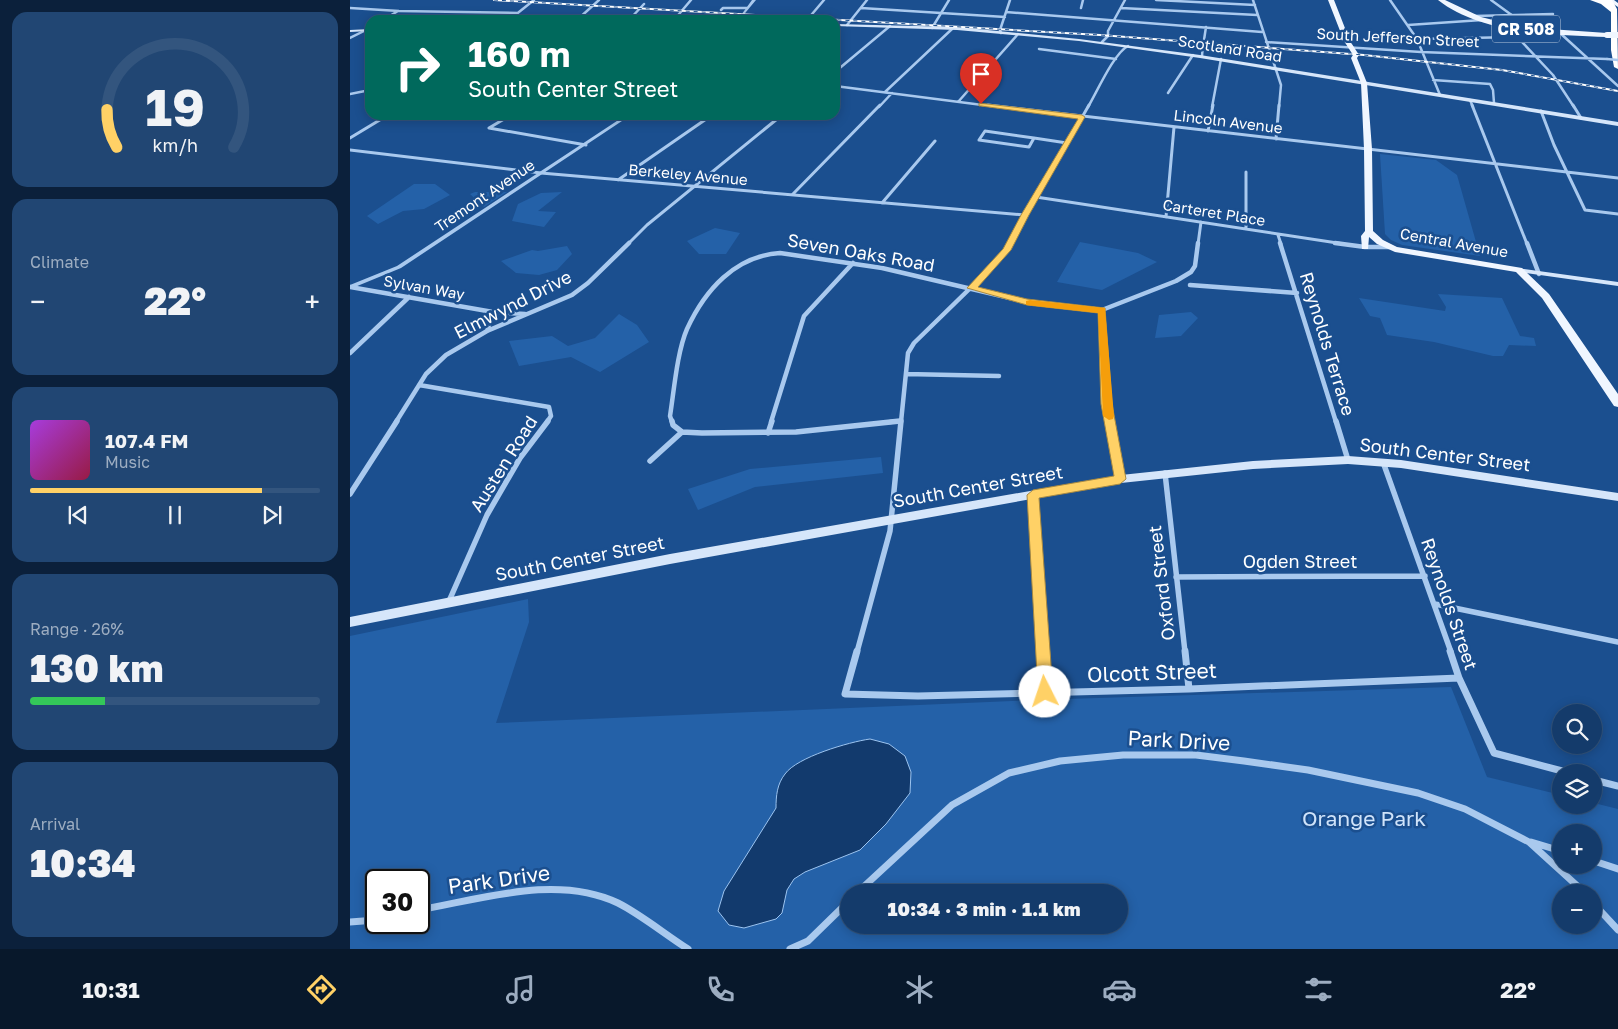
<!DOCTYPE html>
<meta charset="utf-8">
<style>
:root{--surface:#143b6b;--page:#214673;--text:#f1f3f6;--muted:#9dadc1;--line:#33557e;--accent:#ffd166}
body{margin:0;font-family:"Golos Text",sans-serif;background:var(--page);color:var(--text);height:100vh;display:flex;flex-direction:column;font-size:19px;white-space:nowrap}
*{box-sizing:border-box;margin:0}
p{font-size:16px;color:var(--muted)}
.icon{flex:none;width:28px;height:28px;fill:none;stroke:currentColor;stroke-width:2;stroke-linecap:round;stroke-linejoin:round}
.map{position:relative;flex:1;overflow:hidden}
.side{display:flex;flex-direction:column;gap:12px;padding:12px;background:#0b203b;width:350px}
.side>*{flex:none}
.top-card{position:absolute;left:15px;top:15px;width:475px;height:105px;border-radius:15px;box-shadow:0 2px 12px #0003,0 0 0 1px var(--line);background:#00695c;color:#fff;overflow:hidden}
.buttons{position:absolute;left:1202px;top:704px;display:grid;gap:10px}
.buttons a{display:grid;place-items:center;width:50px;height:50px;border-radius:50%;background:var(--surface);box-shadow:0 2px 12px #0003,0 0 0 1px var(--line);font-size:25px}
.speed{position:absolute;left:15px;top:869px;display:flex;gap:10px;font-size:25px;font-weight:700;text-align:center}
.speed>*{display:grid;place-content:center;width:65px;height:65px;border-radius:50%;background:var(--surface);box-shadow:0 2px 12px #0003,0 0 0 1px var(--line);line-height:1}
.speed .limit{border:2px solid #111;border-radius:8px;background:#fff;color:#111}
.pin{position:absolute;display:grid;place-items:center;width:42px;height:42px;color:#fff;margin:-51px -21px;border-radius:50% 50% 50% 0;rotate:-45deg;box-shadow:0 0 5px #0007}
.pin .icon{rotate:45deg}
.me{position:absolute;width:55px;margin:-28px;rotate:356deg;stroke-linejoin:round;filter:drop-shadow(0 0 4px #0008)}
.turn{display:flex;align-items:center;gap:18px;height:105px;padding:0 20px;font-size:22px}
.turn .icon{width:65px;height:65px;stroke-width:2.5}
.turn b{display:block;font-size:35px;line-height:42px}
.big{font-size:38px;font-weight:800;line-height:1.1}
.side .tile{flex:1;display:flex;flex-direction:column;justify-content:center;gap:8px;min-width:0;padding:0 18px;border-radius:15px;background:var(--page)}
.side .dial{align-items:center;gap:0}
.dial svg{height:130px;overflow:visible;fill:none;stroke:var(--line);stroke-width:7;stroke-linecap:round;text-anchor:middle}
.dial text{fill:var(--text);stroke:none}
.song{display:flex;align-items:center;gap:15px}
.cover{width:60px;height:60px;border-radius:8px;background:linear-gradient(135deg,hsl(280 70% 55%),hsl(340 70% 35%))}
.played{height:5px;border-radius:2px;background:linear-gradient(90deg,var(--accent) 80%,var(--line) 80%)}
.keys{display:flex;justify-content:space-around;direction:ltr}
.heat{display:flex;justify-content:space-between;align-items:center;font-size:28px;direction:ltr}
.charge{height:8px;border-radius:4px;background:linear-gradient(90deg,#34c759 26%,var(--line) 0)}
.trip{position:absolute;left:490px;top:884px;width:288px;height:50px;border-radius:25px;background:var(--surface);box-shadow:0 2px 12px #0003,0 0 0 1px var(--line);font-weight:800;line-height:50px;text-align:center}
.menu{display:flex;height:80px;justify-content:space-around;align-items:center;background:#08182b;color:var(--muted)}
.menu .icon{width:35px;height:35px}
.menu .on{color:var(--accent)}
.menu b{font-size:22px;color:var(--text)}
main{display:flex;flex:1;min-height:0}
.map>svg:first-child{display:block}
</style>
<main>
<section class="side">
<div class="tile dial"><svg viewBox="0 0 100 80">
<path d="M14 69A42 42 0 1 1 86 69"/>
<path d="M14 69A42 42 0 0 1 8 46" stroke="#ffd166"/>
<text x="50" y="56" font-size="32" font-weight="700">19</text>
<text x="50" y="72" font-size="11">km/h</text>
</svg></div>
<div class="tile"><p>Climate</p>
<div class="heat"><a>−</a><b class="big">22°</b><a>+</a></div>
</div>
<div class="tile">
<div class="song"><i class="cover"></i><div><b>107.4 FM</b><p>Music</p></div></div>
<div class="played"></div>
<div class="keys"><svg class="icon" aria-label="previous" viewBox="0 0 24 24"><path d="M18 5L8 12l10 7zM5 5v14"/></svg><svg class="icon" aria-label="pause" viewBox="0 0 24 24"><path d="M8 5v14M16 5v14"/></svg><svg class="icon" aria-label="next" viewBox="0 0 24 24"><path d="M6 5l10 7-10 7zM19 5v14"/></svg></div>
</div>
<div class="tile"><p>Range · 26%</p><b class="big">130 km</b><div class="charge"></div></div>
<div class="tile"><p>Arrival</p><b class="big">10:34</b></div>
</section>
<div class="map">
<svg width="1268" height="949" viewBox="0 0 1268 949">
<rect width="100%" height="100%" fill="#1b4f8f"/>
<path fill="#2461a8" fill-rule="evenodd" d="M1030 154 1086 160 1107 175 1130 256 1052 245 1041 240 1035 234Z
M64 184H85L100 195 74 209 53 211 28 224 17 216Z
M125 192H157L134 207 120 194Z
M212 192 188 211 206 212 194 227 162 221 168 204 191 193Z
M365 228 390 233 376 254H349L337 241Z
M730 242 788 253 807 262 752 290 707 282Z
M217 246 222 254 207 270 189 275 166 273 151 261 182 250 188 251Z
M1088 294 1152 298 1170 336 1184 338 1186 346 1159 345 1153 356H1143L1084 342 1037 335 1030 318 1020 316 1009 298 1095 311 1096 307Z
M841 312 848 318 831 336 805 338 809 315Z
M269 314 287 325 299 342 250 372 221 357 169 366 159 341 202 336 218 346 245 338Z
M531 457 533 473 405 487 348 510 338 489 400 469Z
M178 599 179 622 146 723 685 700 1101 687 1137 777 1211 795V805H1244V803L1268 809V949H0V636ZM1211 832H1244V865H1211ZM26 880H69V922H26ZM499 892H769V925H499ZM1211 892H1244V925H1211Z"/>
<path fill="#123a6d" stroke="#9cc4f0" d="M520 739 539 744 555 756 561 772 560 793 536 824 510 850 455 872 444 879 437 890 432 913 426 919 394 928 379 925 368 911 374 891 426 808C426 796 427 784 435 774 447 757 499 742 520 739Z"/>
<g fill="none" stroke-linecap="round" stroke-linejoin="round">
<path stroke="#a9c9ee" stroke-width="2.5" d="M806 0 905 5
M903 0 931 85 929 107
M1040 0 1067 39 1090 95
M1141 0 1163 16
M0 8 49 11 168 13
M511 8 655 17
M731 8 733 0
M771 8 907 15
M371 10 373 8H397
M656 12 912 32
M1124 16 1203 14
M33 20 48 11
M159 20 184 0
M227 20 249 0
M279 20 294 4
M324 20 341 0
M457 20 474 0
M497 25 517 0
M1058 25 1132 20
M1156 25 1203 75 1224 107
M582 28 599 0
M651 33 650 30 660 0
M1210 33 1268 86
M0 38 20 28
M1067 39 1166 37
M854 40 856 27
M752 42 758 36V31L775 0
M916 42 1071 52 1257 59
M689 49 766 59
M852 56 853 44
M485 72 540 26
M1083 80 1140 84 1143 90 1144 103
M485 86 648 107
M535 92 602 29
M818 93 843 55
M0 94 20 90
M1120 100 1123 107
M608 102 668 34
M529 107 542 93
M738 107C747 92 764 53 778 46
M862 107 871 59"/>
<path stroke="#a9c9ee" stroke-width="3" d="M638 105 1268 178
M1122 105 1177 244
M1223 105 1231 118
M1191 111 1204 145 1235 210 1268 214
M161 115 139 128 236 145
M635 131 684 138 679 147 629 140Z
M858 131 863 105
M0 138 38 115
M684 138 717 143
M926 139 929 105
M0 150 191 173 675 215
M896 172V229
M268 180 362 115
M442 195 530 105
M686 197 994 244
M532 203 585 141
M816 217 824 127
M928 235 931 244
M278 244 297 225 432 115
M660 244 739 105
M848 244 851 222"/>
<path stroke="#a9c9ee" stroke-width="4.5" d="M930 243 986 422
M985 243 1015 247H1039
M1177 243 1189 274
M840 285 947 293
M0 287 143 312 175 314
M752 310 757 404 760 422
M137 331 143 312
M0 353 59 297
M556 374 649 376
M69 385 199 407 201 416 197 422
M46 422 76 374 96 355 137 331 222 295 238 283 279 243
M322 422 320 416C324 391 327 352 337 329 355 290 385 256 430 253L532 268 677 302 752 310 826 281 841 272 845 266 848 243
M421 422 454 316 503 263
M540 422 550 421
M551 422 558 353 564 343 646 263 661 243"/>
<path stroke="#a9c9ee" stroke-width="5.5" d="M322 421 323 425 332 432 352 433 446 432 550 421
M760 421 771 479
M986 421 998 460
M418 433 422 421
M300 461 332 432
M1033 462 1101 652
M815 473 835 652
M0 494 47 421
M683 495 693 652
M826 577 1075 576
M99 601 137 515 170 458 198 421
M1085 604 1268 642
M507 652 540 531 551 421"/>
<path stroke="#a9c9ee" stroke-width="7" d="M507 651 495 694 568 696 839 689 1109 678
M692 651 695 692
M835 651 839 689
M1100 651 1109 678 1144 753 1216 772
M1244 780 1268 786
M1181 842 1211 851
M1244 861 1268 869
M508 892 602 805 659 773 710 761 773 755H846L894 761 958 770 1068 793 1115 809 1179 842 1234 892
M1244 904 1268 930
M69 910C132 899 207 874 268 903 290 914 316 935 338 949
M0 922 26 920
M440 949 458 941 499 901"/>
<path fill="#a9c9ee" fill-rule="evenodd" d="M402 0H406L391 18H389Z
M276 115H281L51 268 0 289V285L47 266Z"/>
<path fill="#d6e6fa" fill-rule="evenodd" d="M485 24 607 27 729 39 850 55 1268 122V126L850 58 729 41 607 30 485 26Z
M20 29V31L0 32V30Z
M1166 268 1268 282V286L1169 272 1165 270Z
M998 456 1051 460 1268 493V501L1051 468 998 464 903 469 771 483 320 564 0 627V617L320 554 771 475 903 461Z"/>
<path fill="#f0f6ff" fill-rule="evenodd" d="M978 0H984L1000 41 1009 55 1007 58 1017 83 1022 149 1023 231 1033 240 1047 247 1172 268 1199 294 1268 394V407L1264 406 1192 298 1166 272 1045 252 1027 244 1019 237 1018 249H1012L1011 236 1015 231 1014 149 1011 83 1001 58 1003 55 994 41Z
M1088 0H1095L1131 17 1171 27 1257 33 1260 35 1257 37C1205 35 1131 34 1088 0Z
M1257 0H1264L1268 3V7Z"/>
<path fill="#fff" fill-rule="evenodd" d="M1240 0H1262L1267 9 1268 69 1264 67 1261 50V12L1251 4Z"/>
<defs>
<path id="rail" d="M144 0 750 35 1014 55 1152 70 1268 91"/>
</defs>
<use href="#rail" stroke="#fff" stroke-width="2"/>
<use href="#rail" stroke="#1b4f8f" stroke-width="1" stroke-dasharray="4" stroke-linecap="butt"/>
<path stroke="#a9c9ee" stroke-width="2.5" d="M1257 59 1268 60"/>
<path stroke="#f0f6ff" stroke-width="6" d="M1257 35H1268"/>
</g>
<path fill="#ffd166" stroke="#a68842" d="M629 103 732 115 735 117 679 215 661 250 628 287 677 299 755 308 762 404 776 479 770 484 689 498 703 692 700 697 695 699 690 697 688 692 677 495 683 490 764 476 751 404 748 313 677 305 617 288 653 249 671 215 728 119 631 106H629Z"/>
<path fill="#f59e0b" d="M680 300 755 308 764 416 763 419 759 420 753 416 748 313 676 305V301Z"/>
<g text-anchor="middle" stroke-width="5" stroke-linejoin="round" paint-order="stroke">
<g font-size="15" fill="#fff" stroke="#1b4f8f">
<text transform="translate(1048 38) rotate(3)" y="5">South Jefferson Street</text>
<text transform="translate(880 49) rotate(9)" y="5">Scotland Road</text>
<text transform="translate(878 122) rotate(7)" y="5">Lincoln Avenue</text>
<text transform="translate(338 175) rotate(5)" y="5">Berkeley Avenue</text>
<text transform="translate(135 196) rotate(-34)" y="5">Tremont Avenue</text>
<text transform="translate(864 213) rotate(9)" y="5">Carteret Place</text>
<text transform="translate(1104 243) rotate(10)" y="5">Central Avenue</text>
<text transform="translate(74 288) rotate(10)" y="5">Sylvan Way</text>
</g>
<rect fill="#1b4f8f" stroke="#bbcadd" stroke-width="1" x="1142" y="15.5" width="68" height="27" rx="4"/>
<g font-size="16" font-weight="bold" fill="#fff">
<text x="1176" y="35">CR 508</text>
</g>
<g font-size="18" fill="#fff" stroke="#1b4f8f">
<text transform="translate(511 253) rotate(10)" y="6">Seven Oaks Road</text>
<text transform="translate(163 305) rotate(-27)" y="6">Elmwynd Drive</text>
<text transform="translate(977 344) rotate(73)" y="6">Reynolds Terrace</text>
<text transform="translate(1095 455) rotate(7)" y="6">South Center Street</text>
<text transform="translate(154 464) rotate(-58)" y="6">Austen Road</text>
<text transform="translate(628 487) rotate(-10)" y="6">South Center Street</text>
<text transform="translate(230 559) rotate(-11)" y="6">South Center Street</text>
<text x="950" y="568">Ogden Street</text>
<text transform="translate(812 583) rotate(-97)" y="6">Oxford Street</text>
<text transform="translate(1099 604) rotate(71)" y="6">Reynolds Street</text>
</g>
<g font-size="21" fill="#fff" stroke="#1b4f8f">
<text transform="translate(802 673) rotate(-2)" y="7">Olcott Street</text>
<text transform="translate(829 741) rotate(3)" y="7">Park Drive</text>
<text transform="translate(149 880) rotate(-8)" y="7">Park Drive</text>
</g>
<g font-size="21" fill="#cfe3fa" stroke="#1b4f8f">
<text x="1014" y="826">Orange Park</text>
</g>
</g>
</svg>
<div class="buttons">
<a><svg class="icon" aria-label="search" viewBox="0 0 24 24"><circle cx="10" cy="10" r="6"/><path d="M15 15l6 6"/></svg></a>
<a><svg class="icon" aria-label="layers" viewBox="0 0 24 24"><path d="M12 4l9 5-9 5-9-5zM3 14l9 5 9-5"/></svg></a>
<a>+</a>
<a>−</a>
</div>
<div class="speed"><div class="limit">30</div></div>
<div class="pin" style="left:631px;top:104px;background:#d93025"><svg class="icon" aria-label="arrive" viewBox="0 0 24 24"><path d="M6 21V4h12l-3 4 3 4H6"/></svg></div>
<svg class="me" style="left:695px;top:692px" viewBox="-20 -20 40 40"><circle r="19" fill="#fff"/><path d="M0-13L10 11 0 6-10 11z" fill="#ffd166"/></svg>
<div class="trip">10:34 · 3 min · 1.1 km</div>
<div class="top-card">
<div class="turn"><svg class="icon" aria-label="right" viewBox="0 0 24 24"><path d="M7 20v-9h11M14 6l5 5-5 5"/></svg><div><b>160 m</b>South Center Street</div></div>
</div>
</div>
</main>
<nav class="menu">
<b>10:31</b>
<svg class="icon on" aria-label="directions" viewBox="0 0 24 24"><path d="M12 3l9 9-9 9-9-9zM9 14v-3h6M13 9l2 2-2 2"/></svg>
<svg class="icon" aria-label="music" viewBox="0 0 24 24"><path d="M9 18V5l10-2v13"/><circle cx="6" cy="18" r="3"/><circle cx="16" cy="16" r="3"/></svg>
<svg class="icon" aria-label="phone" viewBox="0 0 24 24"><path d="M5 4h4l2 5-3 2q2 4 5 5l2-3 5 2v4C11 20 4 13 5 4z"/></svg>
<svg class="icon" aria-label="climate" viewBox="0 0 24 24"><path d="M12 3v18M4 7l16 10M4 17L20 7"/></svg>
<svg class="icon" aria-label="car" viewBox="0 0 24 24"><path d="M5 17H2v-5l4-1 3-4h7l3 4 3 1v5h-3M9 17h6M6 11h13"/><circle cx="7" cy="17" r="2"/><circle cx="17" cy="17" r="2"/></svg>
<svg class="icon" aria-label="filters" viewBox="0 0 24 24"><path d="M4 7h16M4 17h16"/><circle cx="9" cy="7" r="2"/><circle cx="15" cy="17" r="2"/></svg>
<b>22°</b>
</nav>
